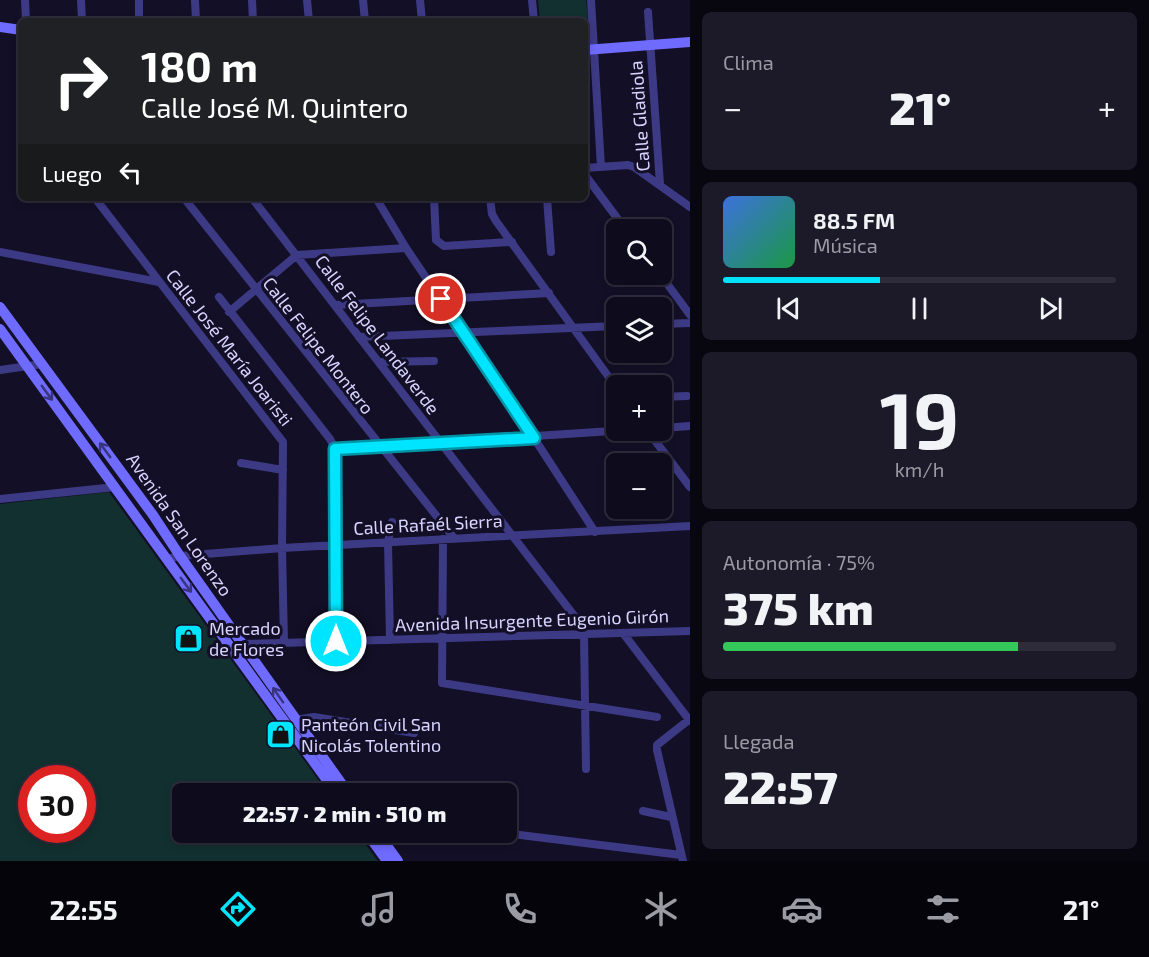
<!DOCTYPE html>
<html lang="es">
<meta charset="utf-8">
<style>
:root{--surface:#0e0b1c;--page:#1c1929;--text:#f1f3f6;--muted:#9b9ba3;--line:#2e2b3b;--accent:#00e5ff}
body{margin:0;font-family:"Exo 2",sans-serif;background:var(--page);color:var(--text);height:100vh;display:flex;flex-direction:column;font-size:22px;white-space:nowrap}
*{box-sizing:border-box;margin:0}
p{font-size:20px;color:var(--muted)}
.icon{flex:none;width:33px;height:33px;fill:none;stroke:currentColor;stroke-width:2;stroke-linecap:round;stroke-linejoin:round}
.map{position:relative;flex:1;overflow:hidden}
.panel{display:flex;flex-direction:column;gap:12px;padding:12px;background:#08060f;width:459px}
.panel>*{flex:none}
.guide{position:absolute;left:18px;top:18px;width:570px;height:183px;border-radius:9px;box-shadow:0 3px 9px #0003,0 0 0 2px var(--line);background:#202124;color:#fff;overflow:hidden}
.fabs{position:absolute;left:606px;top:219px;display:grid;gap:12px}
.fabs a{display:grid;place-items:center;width:66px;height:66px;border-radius:9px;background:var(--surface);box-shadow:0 3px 9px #0003,0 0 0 2px var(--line);font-size:30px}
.speed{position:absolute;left:18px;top:765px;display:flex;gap:12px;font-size:30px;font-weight:700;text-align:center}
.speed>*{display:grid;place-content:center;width:78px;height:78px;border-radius:50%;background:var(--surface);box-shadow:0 3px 9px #0003,0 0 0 2px var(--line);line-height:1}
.speed .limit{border:9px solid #d22;background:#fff;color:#111}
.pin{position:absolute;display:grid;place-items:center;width:51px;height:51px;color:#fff;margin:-26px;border:3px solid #fff;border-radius:50%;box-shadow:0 2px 6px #0007}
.me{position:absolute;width:66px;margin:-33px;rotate:0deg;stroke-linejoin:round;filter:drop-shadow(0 0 4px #0008)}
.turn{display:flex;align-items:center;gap:21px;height:126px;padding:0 24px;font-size:27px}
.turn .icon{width:78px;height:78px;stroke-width:2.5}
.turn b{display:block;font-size:42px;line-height:51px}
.then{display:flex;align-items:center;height:57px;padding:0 24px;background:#0003;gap:12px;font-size:22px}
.big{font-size:45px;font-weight:800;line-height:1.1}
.panel .tile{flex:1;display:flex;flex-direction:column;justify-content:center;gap:9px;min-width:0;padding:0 21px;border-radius:9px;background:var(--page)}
.panel .dial{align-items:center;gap:0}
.dial b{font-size:78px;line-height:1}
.song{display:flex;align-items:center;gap:18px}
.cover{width:72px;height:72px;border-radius:9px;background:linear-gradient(135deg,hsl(220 70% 55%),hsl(140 70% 35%))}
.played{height:6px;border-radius:3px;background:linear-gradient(90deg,var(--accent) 40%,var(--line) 40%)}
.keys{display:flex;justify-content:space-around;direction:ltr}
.heat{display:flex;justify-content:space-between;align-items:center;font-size:33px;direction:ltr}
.charge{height:9px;border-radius:4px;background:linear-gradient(90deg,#34c759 75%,var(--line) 0)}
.trip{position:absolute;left:172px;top:783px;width:345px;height:60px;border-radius:9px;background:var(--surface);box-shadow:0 3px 9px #0003,0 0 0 2px var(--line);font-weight:800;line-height:60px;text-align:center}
.dock{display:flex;height:96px;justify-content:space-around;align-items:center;background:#06040b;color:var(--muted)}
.dock .icon{width:42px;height:42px}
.dock .selected{color:var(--accent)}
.dock b{font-size:27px;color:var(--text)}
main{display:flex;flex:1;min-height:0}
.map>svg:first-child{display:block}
</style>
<main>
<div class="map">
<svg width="690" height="861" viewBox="0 0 690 861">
<rect width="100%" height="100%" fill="#130f26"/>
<path fill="#12302f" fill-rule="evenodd" d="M538 0H586L590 38H585V21H540Z
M109 492 328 793 183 794V832L357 833 378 861H0V504ZM32 778H82V830H32Z"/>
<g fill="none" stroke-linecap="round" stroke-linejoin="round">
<path stroke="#3d3a85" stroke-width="8" d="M25 0 26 21
M81 0 82 21
M139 0V21
M195 0 196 21
M252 0 253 21
M307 0 309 21
M363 0 365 21
M420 0 422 21
M532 0 534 21
M591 0 601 167
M648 12 660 184
M585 168 628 165 634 167 690 207
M585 175 626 230
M95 198 283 442 282 548 284 643
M184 198 454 538
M252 198 579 622 584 635 586 769
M376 198 406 248 534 438 595 532
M434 198 436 240 444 246 512 242
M490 198 492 214 496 221 616 387
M547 198 551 252
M0 252 159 282
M660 274 690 315
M219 297 330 439 335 449 336 641
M336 305 549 293
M229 312 297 255 406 248
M662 324 690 323
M359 337 616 326
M379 362 434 361
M0 370 42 364
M662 397 687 396
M662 428 690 426
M647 430 690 487
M335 449 628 430
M241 463 283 470
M0 499 115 487
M443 539 442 683 657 717
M167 559 180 556 282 548 690 526
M623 633 690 721
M390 640 388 542 392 522
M234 651 243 644 690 631
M296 720 314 717 414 733
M643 811 671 817
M496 832 681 855
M683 861 657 750V745L690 719"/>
<path stroke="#6f6bff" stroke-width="10" d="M0 27 21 30
M585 50 690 42
M0 307 153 515 180 556 349 794
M0 329 337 794
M366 832 387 861
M377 832 398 861"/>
</g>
<defs><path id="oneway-shaft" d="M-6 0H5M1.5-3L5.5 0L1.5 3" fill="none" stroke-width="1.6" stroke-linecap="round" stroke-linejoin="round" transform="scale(1.5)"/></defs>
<g stroke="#38347d">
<use href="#oneway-shaft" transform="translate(47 393) rotate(54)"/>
<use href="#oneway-shaft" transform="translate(105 450) rotate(-126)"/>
<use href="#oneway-shaft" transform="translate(186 585) rotate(54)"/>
<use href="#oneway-shaft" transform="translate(278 695) rotate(-125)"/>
</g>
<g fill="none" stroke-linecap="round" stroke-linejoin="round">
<defs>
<path id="route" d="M336 641 335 449 534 438 441 299"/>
</defs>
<use href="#route" stroke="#0095a6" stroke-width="15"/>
<use href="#route" stroke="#00e5ff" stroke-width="10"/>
</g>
<defs>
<symbol id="shop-square" viewBox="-11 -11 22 22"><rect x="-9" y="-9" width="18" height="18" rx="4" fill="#00e5ff" stroke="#130f26"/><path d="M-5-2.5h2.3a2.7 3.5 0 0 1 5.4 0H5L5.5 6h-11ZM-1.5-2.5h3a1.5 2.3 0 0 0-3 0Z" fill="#111"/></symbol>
</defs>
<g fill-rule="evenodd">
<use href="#shop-square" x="172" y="622" width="33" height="33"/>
<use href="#shop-square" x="264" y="718" width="33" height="33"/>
</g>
<g text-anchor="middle" stroke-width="6" stroke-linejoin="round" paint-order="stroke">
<g font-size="18" fill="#d9d4ff" stroke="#130f26">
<text transform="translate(640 116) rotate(-94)" y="6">Calle Gladiola</text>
<text transform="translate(377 335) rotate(53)" y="6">Calle Felipe Landaverde</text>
<text transform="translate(318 346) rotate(52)" y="6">Calle Felipe Montero</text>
<text transform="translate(229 348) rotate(52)" y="6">Calle José María Joaristi</text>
<text transform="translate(179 525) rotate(55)" y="6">Avenida San Lorenzo</text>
<text transform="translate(428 525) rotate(-3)" y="6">Calle Rafaél Sierra</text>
<text transform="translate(532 621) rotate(-2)" y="6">Avenida Insurgente Eugenio Girón</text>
</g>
<g font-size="18" fill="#d9d4ff" stroke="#130f26" text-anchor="start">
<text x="209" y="635">Mercado<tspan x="209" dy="21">de Flores</tspan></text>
<text x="301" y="731">Panteón Civil San<tspan x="301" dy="21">Nicolás Tolentino</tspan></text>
</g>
</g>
</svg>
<div class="fabs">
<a><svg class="icon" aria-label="search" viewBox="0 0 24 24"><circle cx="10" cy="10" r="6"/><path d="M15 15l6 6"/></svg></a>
<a><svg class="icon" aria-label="layers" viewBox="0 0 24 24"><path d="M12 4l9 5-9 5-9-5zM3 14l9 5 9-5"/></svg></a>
<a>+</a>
<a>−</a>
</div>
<div class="speed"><div class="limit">30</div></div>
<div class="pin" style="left:441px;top:299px;background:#d93025"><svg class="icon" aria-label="arrive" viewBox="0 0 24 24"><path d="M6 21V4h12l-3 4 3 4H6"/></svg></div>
<svg class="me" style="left:336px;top:641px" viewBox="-20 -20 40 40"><circle r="17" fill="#00e5ff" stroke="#fff" stroke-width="3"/><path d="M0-11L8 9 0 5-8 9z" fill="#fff"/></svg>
<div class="trip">22:57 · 2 min · 510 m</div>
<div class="guide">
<div class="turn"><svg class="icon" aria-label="right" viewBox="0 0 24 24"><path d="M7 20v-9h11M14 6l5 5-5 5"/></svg><div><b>180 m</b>Calle José M. Quintero</div></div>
<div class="then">Luego<svg class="icon" aria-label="left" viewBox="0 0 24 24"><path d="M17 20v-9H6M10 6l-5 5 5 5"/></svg></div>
</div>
</div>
<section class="panel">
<div class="tile"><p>Clima</p>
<div class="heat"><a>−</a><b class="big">21°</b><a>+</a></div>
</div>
<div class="tile">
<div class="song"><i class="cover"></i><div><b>88.5 FM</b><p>Música</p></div></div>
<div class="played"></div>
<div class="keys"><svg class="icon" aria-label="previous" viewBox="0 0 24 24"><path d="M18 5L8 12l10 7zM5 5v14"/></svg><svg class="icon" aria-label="pause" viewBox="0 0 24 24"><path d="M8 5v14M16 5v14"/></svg><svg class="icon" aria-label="next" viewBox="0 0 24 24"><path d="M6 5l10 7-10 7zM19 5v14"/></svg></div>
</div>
<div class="tile dial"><b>19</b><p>km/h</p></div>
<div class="tile"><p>Autonomía · 75%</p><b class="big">375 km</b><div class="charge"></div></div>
<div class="tile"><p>Llegada</p><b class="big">22:57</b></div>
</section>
</main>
<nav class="dock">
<b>22:55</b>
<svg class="icon selected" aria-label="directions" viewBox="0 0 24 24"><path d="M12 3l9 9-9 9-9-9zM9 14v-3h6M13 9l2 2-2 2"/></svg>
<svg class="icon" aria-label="music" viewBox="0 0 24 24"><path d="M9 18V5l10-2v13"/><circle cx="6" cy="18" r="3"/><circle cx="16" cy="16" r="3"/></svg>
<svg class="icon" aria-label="phone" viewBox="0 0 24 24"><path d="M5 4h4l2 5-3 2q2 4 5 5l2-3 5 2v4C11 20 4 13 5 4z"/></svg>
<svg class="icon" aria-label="climate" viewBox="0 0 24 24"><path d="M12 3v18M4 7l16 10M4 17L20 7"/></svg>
<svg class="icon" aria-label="car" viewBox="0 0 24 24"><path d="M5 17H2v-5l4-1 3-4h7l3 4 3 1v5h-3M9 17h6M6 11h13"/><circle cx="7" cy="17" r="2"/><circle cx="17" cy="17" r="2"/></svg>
<svg class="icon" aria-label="filters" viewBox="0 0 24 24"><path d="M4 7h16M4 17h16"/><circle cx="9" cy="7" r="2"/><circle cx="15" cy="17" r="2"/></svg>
<b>21°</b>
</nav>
